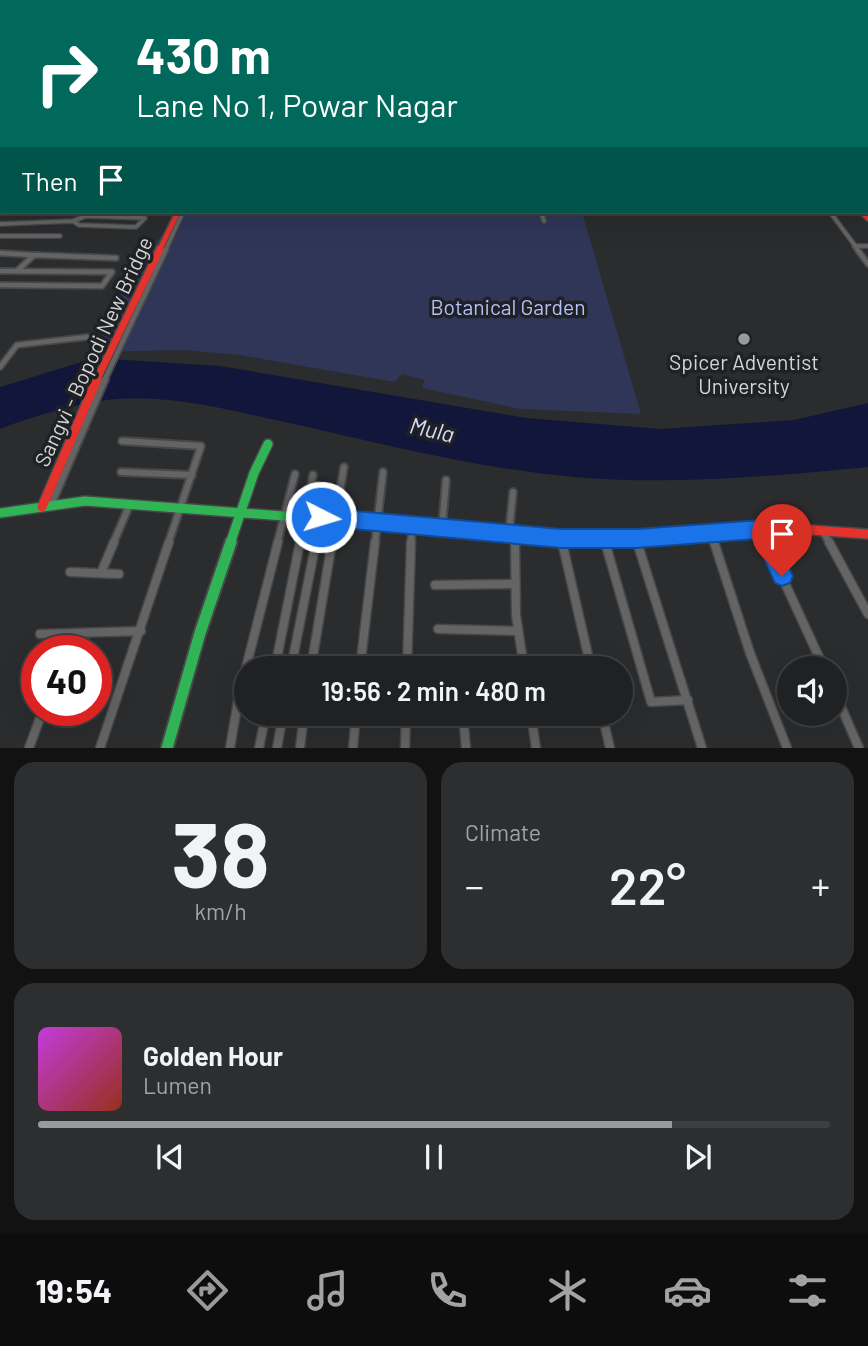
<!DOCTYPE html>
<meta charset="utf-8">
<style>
:root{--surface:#202122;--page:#2d2e2f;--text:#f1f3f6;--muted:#a2a3a5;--line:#3d3e40;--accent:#999a9c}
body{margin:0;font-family:Barlow,sans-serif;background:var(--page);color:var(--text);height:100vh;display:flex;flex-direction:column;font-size:26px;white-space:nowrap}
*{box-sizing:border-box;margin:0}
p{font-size:23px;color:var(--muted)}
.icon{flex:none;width:38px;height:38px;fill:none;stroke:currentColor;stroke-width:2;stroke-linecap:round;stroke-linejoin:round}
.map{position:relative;height:748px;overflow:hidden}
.sheet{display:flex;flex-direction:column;gap:14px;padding:14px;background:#121213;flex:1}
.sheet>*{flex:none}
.hud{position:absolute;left:0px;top:0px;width:868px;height:214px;box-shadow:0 7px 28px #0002,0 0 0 2px var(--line);background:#00695c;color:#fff;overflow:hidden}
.tools{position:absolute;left:777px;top:656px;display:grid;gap:14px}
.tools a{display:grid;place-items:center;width:70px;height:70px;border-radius:50%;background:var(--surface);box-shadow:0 7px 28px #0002,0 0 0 2px var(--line);font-size:35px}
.speed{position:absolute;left:21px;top:635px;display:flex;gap:14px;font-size:35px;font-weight:700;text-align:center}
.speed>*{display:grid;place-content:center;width:91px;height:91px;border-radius:50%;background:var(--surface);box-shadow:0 7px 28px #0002,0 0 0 2px var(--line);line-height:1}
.speed .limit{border:10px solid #d22;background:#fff;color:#111}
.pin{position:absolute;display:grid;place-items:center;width:60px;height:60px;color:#fff;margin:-72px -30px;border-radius:50% 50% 50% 0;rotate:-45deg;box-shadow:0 0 7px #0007}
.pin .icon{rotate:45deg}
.me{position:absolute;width:77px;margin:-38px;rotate:95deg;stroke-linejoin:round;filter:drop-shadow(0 0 5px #0008)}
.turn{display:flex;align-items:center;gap:24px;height:147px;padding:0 21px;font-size:32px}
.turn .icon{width:91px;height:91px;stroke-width:2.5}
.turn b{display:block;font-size:49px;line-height:60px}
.then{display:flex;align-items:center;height:66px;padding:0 21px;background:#0003;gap:14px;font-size:26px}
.big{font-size:52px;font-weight:600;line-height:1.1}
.sheet .widget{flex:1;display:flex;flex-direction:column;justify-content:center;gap:10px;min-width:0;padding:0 24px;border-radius:21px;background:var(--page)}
.sheet .dial{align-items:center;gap:0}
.dial b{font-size:91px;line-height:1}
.song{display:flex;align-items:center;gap:21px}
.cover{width:84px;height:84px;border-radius:10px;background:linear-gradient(135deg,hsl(290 70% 55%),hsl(10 70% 35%))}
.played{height:7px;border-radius:4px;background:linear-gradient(90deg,var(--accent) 80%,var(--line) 80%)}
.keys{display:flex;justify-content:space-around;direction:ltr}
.heat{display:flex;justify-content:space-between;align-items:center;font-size:38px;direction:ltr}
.sheet .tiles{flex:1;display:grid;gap:14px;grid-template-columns:1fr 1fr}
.widget:last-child{grid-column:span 2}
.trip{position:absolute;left:234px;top:656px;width:399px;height:70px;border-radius:35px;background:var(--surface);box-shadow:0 7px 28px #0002,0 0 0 2px var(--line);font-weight:600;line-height:70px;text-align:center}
.dock{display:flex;height:112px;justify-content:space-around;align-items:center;background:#0d0d0e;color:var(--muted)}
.dock .icon{width:49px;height:49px}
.dock .selected{color:var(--accent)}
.dock b{font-size:32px;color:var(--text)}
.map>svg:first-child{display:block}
</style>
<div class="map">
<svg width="868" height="748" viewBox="0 0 868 748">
<rect width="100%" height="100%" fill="#2b2c2d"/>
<path fill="#2f3657" d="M175 212H582L641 414 520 409 422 388 425 380 402 374 394 382 240 355 182 350 93 352 131 272 169 227Z"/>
<path fill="#12163a" d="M95 358 220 366 526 418 660 429 794 420 868 403V467C755 478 642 488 530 472 446 461 363 439 280 421 229 410 171 395 118 399 86 401 30 417 0 429V387Z"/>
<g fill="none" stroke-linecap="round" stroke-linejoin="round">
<defs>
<path id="street-far4" d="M656 0 659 2
M676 0H695
M825 0H863
M155 2 166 0"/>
<path id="street-far3" d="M541 212 544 221
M830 212 859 251
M86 216 145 218 136 227 79 225 73 221Z
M0 224 73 221
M0 236H60
M854 246H868
M165 251 183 212"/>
<path id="street-far2" d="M857 249 868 264
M0 253 32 255
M0 271 112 272
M17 271 34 255 116 258
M0 285 102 286 112 272
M0 367 17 345 87 337
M104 381 166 249"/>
<path id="street-far1" d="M122 441 201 446 168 544
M121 472 192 475
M51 505 105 379
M442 529 446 480
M761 530 767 544
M823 531 830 544
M711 533 714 544
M509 534 513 492
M515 535V544
M604 538 606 544
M636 538 638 544
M561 539 562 544
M113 544 130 504
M277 544 295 474
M300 544 313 475
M316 544 321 517
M331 544 344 467
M375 544 383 472
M411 544 412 526"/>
<path id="street" d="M515 542 516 615 524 668
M562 542 591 668
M605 542 651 702 688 700
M637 542 702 748
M714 542 750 653 787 748
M766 542 824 668
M829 542 868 614
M70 572 119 574
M101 573 114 542
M435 585 516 584
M438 629 517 631
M40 634 141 631
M64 651 70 635
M275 668 300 542
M291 668 316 542
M311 668 332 542
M360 668 375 542
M407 668 411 542
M835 693 859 748
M463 714 466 748
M531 714 536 748
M602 714 610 748
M29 748 43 710
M100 748 169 542
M230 748 239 695 278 542
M259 748 266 714
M277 748 283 714
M300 748 304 714
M353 748 356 714
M405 748 406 714"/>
<path id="fast-far2" d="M0 203 2 201"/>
<path id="fast-far1" d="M0 513 85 501 455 529
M230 544 254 473 268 444"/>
<path id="fast" d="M167 748 200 633 231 542"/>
<path id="jam-far3" d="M591 0 596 2"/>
<path id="jam-far2" d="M862 212 868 218
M159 251 178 212"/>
<path id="jam-far1" d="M96 381 160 249"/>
<path id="jam" d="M42 507 97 379
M455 529 561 539 636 538 783 528 868 534"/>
</defs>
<use href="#street-far4" stroke="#464748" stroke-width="4.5"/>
<use href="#street-far3" stroke="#464748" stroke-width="6"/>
<use href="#street-far2" stroke="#464748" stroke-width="8"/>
<use href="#street-far1" stroke="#464748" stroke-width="10"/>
<use href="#street" stroke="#464748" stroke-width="11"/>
<use href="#fast-far2" stroke="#464748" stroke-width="8"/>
<use href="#fast-far1" stroke="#464748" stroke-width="12"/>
<use href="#fast" stroke="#464748" stroke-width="15"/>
<use href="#jam-far3" stroke="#464748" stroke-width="5"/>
<use href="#jam-far2" stroke="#464748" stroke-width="8"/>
<use href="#jam-far1" stroke="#464748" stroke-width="10"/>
<use href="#jam" stroke="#464748" stroke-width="12"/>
<use href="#street-far4" stroke="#646465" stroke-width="2.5"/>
<use href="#street-far3" stroke="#646465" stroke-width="3.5"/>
<use href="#street-far2" stroke="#646465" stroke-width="4.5"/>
<use href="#street-far1" stroke="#646465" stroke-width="6"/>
<use href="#street" stroke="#646465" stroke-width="8"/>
<use href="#fast-far2" stroke="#30b455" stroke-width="5"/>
<use href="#fast-far1" stroke="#30b455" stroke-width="9"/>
<use href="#fast" stroke="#30b455" stroke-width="11"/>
<use href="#jam-far3" stroke="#e5322d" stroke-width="3.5"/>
<use href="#jam-far2" stroke="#e5322d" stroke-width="5"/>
<use href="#jam-far1" stroke="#e5322d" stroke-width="7"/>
<use href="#jam" stroke="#e5322d" stroke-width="9"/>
</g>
<path fill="#1a73e8" stroke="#114b97" stroke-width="2" d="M321 508 561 529H636L761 520 768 523 793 576 790 583 782 586 775 583 755 539 636 548H561L321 526 314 523 311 517 314 511Z"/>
<circle fill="#999a9c" stroke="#202124" stroke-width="2.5" cx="744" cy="339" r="7"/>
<g text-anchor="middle" stroke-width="7" stroke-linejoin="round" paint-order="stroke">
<g font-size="21" fill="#b2c1fb" stroke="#202124">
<text x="508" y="315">Botanical Garden</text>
</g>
<g font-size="21" fill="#d4d5d7" stroke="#202124">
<text transform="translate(94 352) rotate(-65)" y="7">Sangvi - Bopodi New Bridge</text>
</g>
<g font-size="21" fill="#d4d5d7" stroke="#202124">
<text x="744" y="370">Spicer Adventist<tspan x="744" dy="24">University</tspan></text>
</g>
<g font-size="23" font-style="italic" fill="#d4dcfa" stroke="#202124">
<text transform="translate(432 430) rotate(13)" y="8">Mula</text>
</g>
</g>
</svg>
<div class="tools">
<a><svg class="icon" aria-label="sound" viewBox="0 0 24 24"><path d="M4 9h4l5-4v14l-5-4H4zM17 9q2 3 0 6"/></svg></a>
</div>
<div class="speed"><div class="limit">40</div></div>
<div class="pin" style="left:782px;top:576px;background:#d93025"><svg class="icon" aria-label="arrive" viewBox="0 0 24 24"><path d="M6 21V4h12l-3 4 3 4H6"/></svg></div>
<svg class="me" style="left:321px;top:517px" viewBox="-20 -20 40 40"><circle r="17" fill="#1a73e8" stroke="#fff" stroke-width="3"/><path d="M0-11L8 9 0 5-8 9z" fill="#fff"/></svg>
<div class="trip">19:56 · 2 min · 480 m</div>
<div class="hud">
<div class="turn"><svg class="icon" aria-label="right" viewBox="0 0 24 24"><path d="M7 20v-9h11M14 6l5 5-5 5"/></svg><div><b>430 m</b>Lane No 1, Powar Nagar</div></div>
<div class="then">Then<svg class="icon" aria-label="arrive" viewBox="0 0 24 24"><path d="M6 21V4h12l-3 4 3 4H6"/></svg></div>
</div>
</div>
<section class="sheet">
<div class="tiles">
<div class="widget dial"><b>38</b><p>km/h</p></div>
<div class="widget"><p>Climate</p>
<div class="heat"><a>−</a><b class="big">22°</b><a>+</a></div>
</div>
<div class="widget">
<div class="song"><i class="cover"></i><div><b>Golden Hour</b><p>Lumen</p></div></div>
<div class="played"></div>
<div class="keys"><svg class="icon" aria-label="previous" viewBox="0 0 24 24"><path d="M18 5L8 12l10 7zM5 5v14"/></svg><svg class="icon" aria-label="pause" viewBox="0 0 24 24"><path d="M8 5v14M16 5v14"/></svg><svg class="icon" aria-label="next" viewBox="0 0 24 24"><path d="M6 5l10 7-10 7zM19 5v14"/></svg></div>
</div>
</div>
</section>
<nav class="dock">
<b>19:54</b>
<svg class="icon selected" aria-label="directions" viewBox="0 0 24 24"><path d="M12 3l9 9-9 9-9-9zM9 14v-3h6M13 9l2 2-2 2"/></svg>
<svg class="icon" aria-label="music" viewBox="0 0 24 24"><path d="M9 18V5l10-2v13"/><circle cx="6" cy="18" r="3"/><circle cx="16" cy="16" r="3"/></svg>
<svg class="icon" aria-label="phone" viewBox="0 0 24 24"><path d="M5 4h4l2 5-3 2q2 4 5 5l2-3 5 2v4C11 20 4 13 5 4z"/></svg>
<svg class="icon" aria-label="climate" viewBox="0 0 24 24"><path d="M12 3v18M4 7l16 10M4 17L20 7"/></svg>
<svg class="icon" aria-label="car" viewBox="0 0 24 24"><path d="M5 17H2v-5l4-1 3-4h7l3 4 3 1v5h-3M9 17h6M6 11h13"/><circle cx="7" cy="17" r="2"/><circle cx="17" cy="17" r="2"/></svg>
<svg class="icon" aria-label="filters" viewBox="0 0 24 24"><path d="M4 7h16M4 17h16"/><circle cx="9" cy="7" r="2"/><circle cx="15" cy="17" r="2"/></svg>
</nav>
